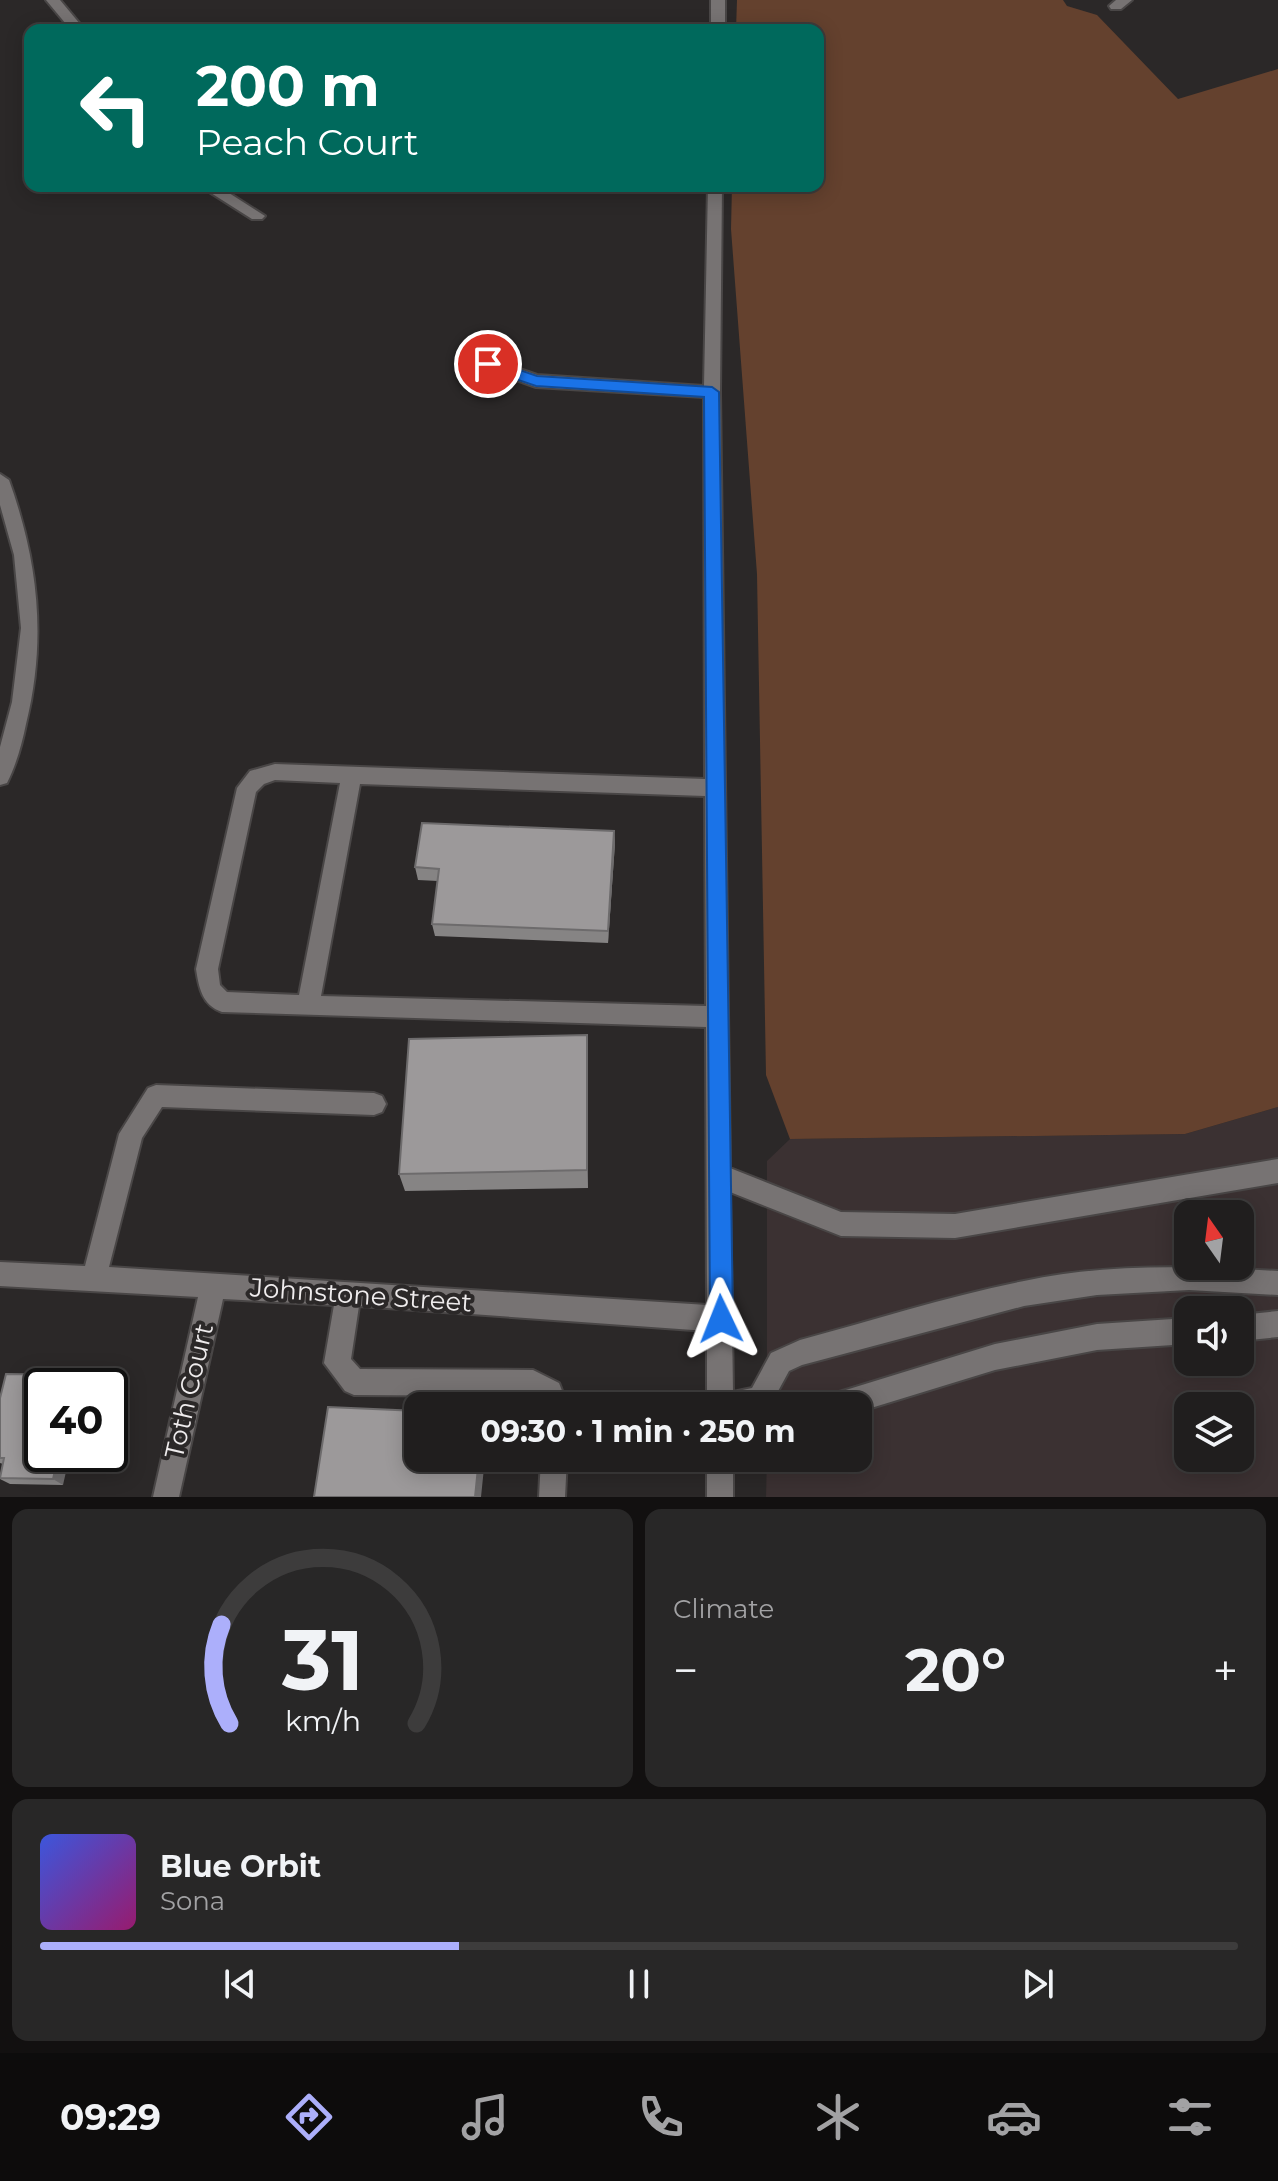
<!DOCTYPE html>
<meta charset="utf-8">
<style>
:root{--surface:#201e1e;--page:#282727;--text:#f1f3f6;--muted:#a2a2a4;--line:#3d3c3c;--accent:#acaffb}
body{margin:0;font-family:Montserrat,sans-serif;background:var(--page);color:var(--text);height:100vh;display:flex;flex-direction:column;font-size:30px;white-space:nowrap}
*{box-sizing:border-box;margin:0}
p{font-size:26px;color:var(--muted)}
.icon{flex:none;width:44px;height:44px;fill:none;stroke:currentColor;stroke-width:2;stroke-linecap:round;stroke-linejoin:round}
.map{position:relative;height:1497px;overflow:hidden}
.side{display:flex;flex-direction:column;gap:12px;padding:12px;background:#121010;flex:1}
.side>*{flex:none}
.guide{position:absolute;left:24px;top:24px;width:800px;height:168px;border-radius:16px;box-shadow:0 4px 20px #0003,0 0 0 2px var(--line);background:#00695c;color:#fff;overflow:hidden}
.needle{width:52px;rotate:346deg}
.tools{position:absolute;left:1174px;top:1200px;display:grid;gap:16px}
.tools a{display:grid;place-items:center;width:80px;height:80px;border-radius:16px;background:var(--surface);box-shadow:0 4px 20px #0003,0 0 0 2px var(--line);font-size:40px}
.speed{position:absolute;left:24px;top:1368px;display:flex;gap:16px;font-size:40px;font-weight:700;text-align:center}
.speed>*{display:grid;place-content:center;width:104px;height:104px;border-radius:50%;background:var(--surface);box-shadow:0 4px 20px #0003,0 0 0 2px var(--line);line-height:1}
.speed .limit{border:4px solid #111;border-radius:12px;background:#fff;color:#111}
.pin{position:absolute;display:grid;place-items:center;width:68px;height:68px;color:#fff;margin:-34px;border:4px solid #fff;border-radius:50%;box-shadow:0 2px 8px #0007}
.me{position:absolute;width:88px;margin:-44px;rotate:358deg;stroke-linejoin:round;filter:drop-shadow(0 0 6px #0008)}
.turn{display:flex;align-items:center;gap:28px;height:168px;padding:0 40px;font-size:36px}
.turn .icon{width:104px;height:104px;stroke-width:2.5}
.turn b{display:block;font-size:56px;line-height:68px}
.big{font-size:60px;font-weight:700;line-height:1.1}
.side .card{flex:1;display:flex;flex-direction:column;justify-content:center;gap:12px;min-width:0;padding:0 28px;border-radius:16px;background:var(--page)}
.side .dial{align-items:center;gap:0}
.dial svg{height:208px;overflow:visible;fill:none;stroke:var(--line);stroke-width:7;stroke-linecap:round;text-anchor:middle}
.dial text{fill:var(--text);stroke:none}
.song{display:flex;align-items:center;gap:24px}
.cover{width:96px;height:96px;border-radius:12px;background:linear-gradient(135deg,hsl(230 70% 55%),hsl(320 70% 35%))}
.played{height:8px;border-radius:4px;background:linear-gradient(90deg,var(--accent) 35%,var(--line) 35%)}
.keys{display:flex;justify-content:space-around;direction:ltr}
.heat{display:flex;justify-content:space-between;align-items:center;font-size:44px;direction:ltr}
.side .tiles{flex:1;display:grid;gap:12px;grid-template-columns:1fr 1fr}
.card:last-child{grid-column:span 2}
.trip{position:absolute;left:404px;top:1392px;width:468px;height:80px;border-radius:16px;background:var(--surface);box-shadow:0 4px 20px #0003,0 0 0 2px var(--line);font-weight:700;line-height:80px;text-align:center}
.menu{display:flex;height:128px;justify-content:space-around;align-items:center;background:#0d0c0c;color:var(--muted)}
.menu .icon{width:56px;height:56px}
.menu .on{color:var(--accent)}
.menu b{font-size:36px;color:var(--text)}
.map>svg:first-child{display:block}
</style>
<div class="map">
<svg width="1278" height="1497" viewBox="0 0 1278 1497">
<rect width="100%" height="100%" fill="#2b2828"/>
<path fill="#3b3132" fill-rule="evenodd" d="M1278 1107V1497H766L767 1458H858V1406H767V1161L790 1139 1185 1134ZM1188 1214H1240V1266H1188ZM1188 1310H1240V1362H1188ZM1188 1406H1240V1458H1188Z"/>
<path fill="#64412e" d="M737 0H1063L1067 6 1097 15 1178 99 1278 69V1107L1185 1134 790 1139 766 1075 757 574 731 229 732 186H818V30H736Z"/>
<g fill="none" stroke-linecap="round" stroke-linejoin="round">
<defs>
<path id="minor" d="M46 0H60L85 30H71Z
M711 0H725V30H711Z
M1116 0H1132L1121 9H1111L1109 6Z
M200 186H218L265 216 262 219H252Z
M708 186H722L720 392 730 1168 841 1212 955 1214 1278 1159V1183L955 1238 841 1236 730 1192 733 1392 752 1388 771 1353 800 1340C874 1320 948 1296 1024 1281 1108 1263 1193 1266 1278 1271V1295L1189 1290 1097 1295 1024 1306 802 1365 789 1371 770 1406H707V1331L359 1306 351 1359 360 1369 533 1370 559 1383 568 1406H542L540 1401 531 1396 354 1395 345 1391 324 1363 334 1305 223 1299 179 1497H153L198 1297 0 1286V1262L85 1266 119 1134 148 1088 156 1085 374 1093 382 1096 386 1104 382 1112 374 1115 162 1107 142 1138 109 1267 707 1305 706 1027 222 1012C202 1005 199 988 196 969L237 788 250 771 275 764 705 779 704 397 536 387 482 368 480 364 488 358 537 375 704 386ZM275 780 340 783 299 995 227 992 220 985 218 969 256 792 264 784ZM360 784 705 796 706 1006 321 996Z
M0 474 9 480C38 561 47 639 26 724 22 744 16 765 7 783L0 785V747L12 702 21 628 14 555 0 505Z
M1278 1311V1337L1240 1341V1315Z
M1188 1318V1344L1097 1350 995 1370 858 1412V1406H823L827 1397 836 1393 995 1344 1097 1324Z
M541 1458H567L565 1497H539Z
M707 1458H733V1497H707Z"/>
</defs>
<use href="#minor" stroke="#494646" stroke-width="4"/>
<use href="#minor" fill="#777373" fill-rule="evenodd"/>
</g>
<path fill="#868484" d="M614 831 615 843 608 943 435 936 432 924 438 881 418 880 415 867Z
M587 1035 588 1055V1188L405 1191 399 1174Z
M71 1375 80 1382 42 1386 63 1485 10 1484 0 1479 3 1464 0 1463V1398Z"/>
<path fill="#6d6b6c" d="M614 831 615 843 608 943V931Z
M587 1035 588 1055V1188L587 1170Z
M71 1375 80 1382 79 1386H69Z
M59 1454H70L63 1485 53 1479Z
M479 1458H485L481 1497H475Z"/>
<path fill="#9c999a" stroke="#6d6b6c" stroke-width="2" d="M422 823 614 831 608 931 432 924 439 869 415 867Z
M587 1035V1170L399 1174 409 1039Z
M6 1374 71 1375 69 1386H42V1454H59L53 1479 0 1478 4 1458H0V1398Z
M328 1407 418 1411V1458H479L475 1497H314Z"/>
<path fill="#1a73e8" stroke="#114b97" stroke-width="2" d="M488 359 537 376 712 387 719 392 733 1319 730 1327 721 1331 713 1327 710 1319 704 397 536 386 483 368 481 364Z"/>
<g text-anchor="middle" stroke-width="8" stroke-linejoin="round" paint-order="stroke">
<g font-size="26" fill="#efeced" stroke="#2b2828">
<text transform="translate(361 1295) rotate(4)" y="9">Johnstone Street</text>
<text transform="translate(189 1391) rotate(-77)" y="9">Toth Court</text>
</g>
</g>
</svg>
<div class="tools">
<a><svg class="needle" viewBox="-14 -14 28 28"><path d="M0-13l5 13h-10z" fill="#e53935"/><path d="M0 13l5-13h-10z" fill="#a2a2a4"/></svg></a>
<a><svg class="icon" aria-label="sound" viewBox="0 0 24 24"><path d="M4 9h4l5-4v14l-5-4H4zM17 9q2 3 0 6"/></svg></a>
<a><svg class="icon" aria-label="layers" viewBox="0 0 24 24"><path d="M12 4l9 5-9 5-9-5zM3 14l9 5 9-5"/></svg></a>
</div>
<div class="speed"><div class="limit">40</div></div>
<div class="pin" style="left:488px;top:364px;background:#d93025"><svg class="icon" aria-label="arrive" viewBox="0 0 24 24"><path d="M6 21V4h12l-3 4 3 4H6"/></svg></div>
<svg class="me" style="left:721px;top:1319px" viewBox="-20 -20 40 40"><path d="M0-17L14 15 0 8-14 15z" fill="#1a73e8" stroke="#fff" stroke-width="4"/></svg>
<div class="trip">09:30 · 1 min · 250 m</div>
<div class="guide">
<div class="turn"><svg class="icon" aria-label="left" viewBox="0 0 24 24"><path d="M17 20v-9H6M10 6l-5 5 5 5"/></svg><div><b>200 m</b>Peach Court</div></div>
</div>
</div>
<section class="side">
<div class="tiles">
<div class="card dial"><svg viewBox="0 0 100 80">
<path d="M14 69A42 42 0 1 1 86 69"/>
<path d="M14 69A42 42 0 0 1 11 31" stroke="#acaffb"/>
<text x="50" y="56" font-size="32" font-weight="700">31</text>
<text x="50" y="72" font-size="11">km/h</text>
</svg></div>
<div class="card"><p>Climate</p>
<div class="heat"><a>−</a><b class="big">20°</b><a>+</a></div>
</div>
<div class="card">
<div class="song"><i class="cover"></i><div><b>Blue Orbit</b><p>Sona</p></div></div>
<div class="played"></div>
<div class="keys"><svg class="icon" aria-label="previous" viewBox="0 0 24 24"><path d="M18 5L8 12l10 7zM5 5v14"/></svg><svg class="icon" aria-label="pause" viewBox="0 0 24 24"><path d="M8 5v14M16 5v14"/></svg><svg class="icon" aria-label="next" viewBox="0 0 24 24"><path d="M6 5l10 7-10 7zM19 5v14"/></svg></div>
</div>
</div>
</section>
<nav class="menu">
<b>09:29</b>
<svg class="icon on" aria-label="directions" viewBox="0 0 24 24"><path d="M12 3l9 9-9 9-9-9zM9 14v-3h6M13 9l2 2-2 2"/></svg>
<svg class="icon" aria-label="music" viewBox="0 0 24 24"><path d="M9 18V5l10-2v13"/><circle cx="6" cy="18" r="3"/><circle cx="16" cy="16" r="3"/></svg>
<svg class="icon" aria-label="phone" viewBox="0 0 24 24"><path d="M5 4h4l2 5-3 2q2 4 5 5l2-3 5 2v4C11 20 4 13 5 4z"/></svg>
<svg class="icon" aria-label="climate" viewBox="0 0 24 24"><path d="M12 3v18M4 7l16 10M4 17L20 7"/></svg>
<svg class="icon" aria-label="car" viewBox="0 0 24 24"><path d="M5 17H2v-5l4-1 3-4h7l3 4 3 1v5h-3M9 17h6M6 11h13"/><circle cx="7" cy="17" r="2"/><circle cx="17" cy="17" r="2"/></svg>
<svg class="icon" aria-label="filters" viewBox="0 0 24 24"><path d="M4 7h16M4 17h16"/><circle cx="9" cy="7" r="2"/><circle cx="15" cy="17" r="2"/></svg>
</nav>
